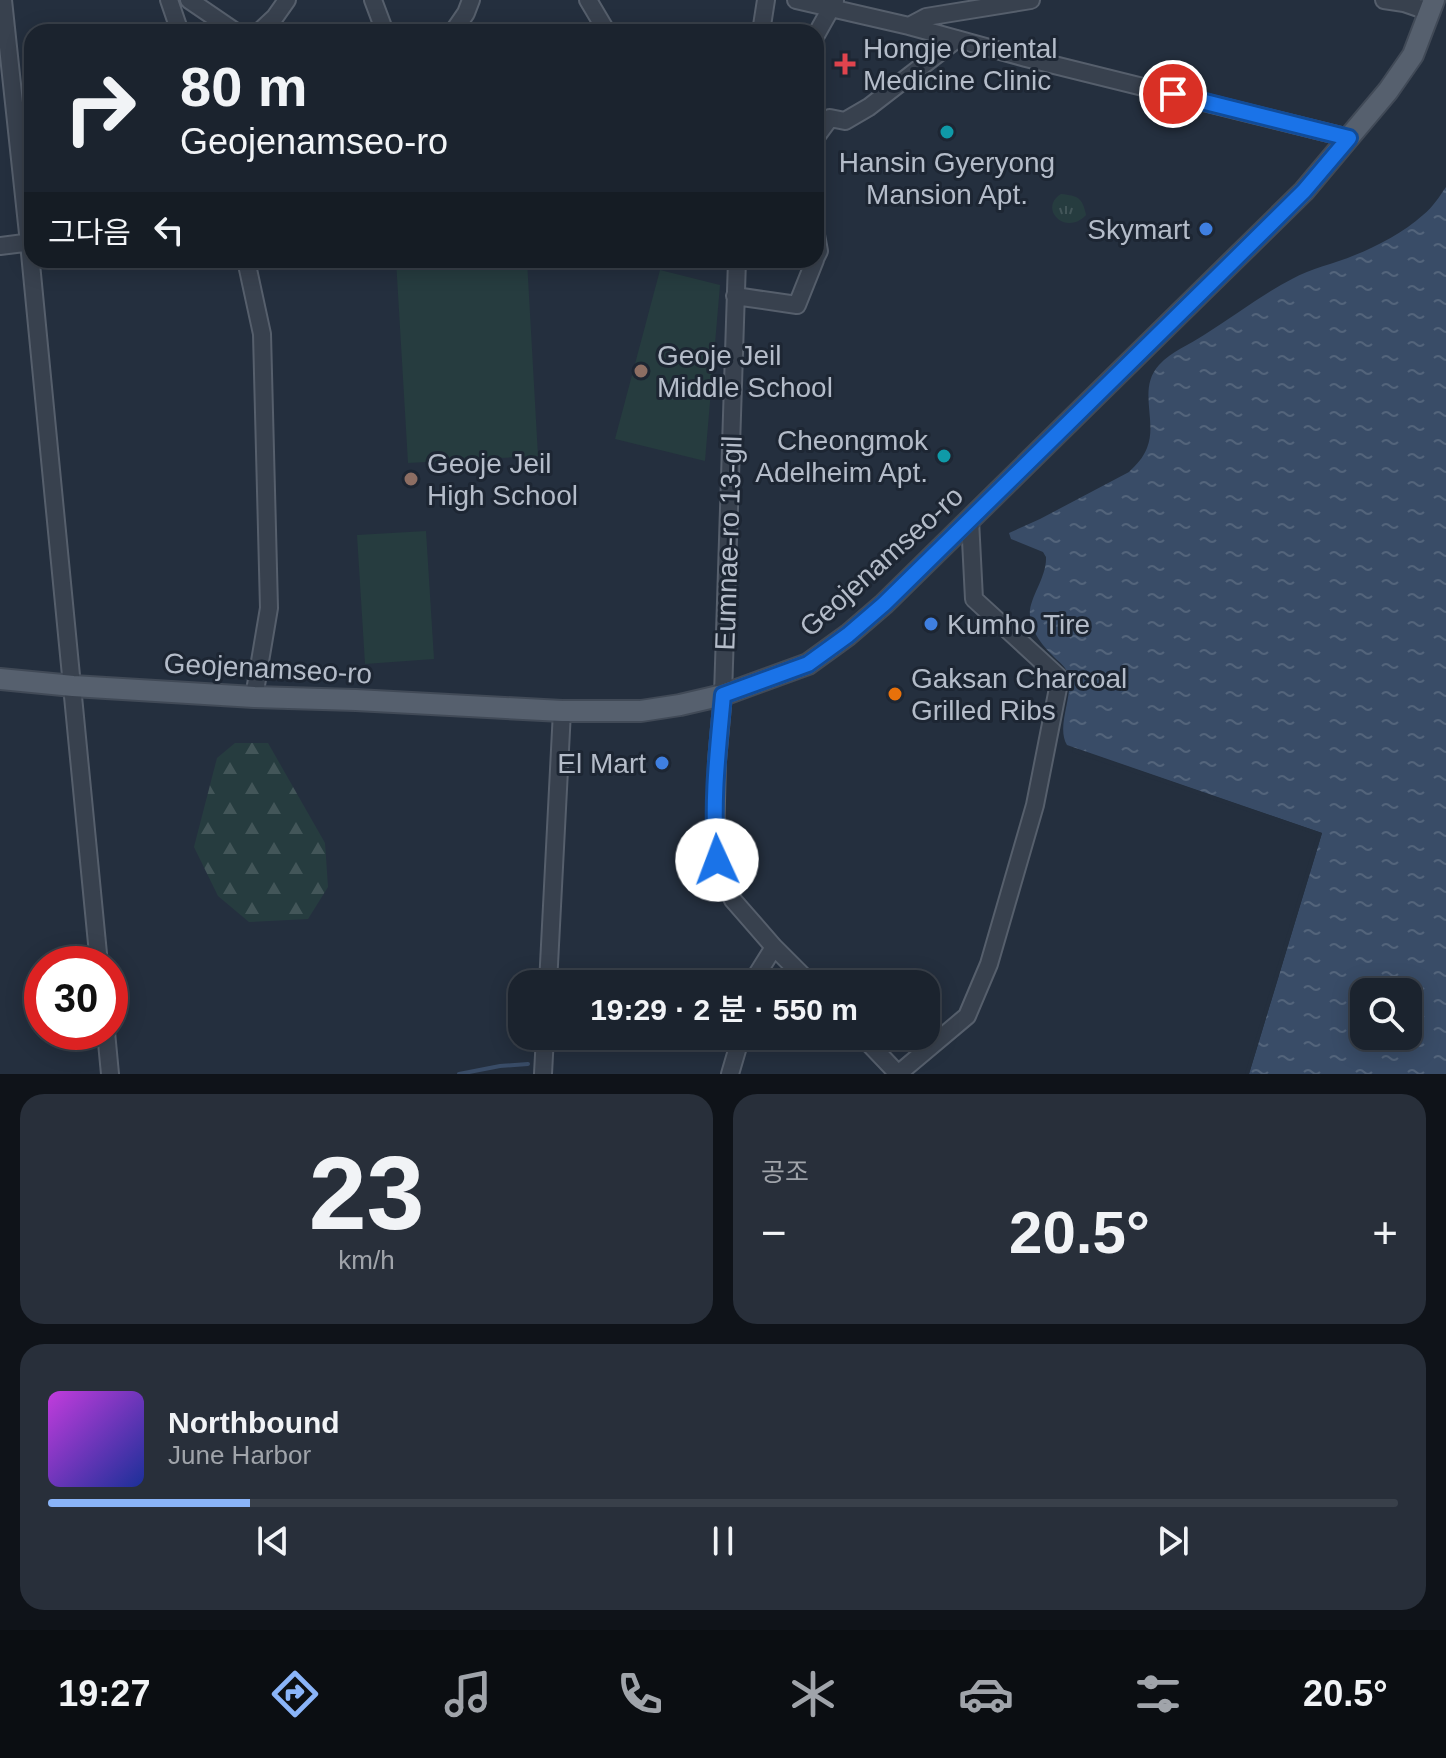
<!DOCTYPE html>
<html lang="ko">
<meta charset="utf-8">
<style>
:root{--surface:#1b232e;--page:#282f3a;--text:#f1f3f6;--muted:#a0a4aa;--line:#39404a;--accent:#8ab4f8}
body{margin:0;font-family:Helvetica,"Noto Sans KR",sans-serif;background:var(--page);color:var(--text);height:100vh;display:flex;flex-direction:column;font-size:30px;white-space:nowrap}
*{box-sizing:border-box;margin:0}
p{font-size:26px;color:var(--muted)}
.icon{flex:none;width:44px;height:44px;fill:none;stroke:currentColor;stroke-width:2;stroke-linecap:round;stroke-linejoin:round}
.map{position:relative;height:1074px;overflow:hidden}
.side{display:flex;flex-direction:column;gap:20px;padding:20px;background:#0f1319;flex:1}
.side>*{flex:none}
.top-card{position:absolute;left:24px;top:24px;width:800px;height:244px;border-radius:24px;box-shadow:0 4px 20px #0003,0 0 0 2px var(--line);background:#1b232e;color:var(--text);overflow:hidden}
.tools{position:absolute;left:1350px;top:978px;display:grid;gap:16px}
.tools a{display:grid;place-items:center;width:72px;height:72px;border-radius:16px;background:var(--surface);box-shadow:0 4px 20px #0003,0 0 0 2px var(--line);font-size:40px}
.speed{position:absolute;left:24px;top:946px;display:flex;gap:16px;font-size:40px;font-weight:700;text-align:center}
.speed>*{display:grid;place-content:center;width:104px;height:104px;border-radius:50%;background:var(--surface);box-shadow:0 4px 20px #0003,0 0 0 2px var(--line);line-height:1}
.speed .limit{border:12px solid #d22;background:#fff;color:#111}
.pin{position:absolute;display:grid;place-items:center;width:68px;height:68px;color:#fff;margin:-34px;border:4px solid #fff;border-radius:50%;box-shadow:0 2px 8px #0007}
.me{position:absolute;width:88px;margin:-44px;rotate:358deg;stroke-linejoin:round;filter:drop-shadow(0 0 6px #0008)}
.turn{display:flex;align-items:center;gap:28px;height:168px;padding:0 24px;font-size:36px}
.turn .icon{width:104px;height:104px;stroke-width:2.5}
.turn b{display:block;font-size:56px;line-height:68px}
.then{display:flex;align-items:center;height:76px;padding:0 24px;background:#0003;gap:16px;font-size:30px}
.big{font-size:60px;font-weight:600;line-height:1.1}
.side .card{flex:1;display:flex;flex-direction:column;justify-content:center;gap:12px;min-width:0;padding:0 28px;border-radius:24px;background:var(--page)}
.side .dial{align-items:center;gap:0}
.dial b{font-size:104px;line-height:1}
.song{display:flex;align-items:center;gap:24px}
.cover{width:96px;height:96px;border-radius:12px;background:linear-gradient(135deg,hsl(290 70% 55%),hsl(230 70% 35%))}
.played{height:8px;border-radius:4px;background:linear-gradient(90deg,var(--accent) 15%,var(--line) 15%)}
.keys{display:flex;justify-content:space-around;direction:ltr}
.heat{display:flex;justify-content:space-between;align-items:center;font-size:44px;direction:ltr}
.side .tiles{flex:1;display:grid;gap:20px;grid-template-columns:1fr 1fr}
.card:last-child{grid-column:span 2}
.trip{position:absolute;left:508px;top:970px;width:432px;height:80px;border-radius:24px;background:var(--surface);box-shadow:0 4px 20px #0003,0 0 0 2px var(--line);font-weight:600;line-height:80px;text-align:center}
.tab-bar{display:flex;height:128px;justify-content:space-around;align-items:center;background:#0b0e12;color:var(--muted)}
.tab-bar .icon{width:56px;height:56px}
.tab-bar .current{color:var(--accent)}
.tab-bar b{font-size:36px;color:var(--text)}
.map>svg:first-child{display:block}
</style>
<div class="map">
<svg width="1446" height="1074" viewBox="0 0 1446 1074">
<defs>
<pattern id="forest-firs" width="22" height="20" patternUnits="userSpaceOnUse" patternTransform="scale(2)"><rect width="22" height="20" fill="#263c3f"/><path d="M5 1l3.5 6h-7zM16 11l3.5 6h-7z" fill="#435659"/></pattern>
<pattern id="park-tufts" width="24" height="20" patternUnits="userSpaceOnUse" patternTransform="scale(2)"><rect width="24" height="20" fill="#263c3f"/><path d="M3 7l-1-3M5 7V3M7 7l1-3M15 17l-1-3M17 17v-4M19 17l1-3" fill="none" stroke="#435659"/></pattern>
<pattern id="water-ripples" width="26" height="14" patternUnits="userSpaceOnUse" patternTransform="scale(2)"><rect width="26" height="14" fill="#394c67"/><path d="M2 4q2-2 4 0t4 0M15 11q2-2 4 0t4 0" fill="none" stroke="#53647b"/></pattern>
</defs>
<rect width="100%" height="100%" fill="#242f3e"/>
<path fill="#263c3f" d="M396 260H527L538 456 408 463Z
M660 270 720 285 705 461 615 439Z
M426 531 434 659 365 664 357 535Z"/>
<path fill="url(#forest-firs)" d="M235 743H268L325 843 328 887 308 919 249 922 218 896 194 847 217 758Z"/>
<path fill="url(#park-tufts)" d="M1061 194C1078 196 1082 197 1086 215 1065 237 1038 208 1061 194Z"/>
<path fill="url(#water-ripples)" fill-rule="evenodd" d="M1446 187V1074H1249L1322 833 1067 745C1055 725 1076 692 1067 672 1065 666 1059 662 1055 658 1043 646 1032 634 1030 616 1028 599 1047 578 1046 557L1043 552 1011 539 1009 533 1040 519 1129 472C1137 464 1143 458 1147 448 1158 421 1137 389 1159 365 1172 351 1189 345 1204 335 1233 317 1261 295 1292 279 1311 268 1334 264 1355 255 1378 246 1404 232 1423 215 1433 207 1439 197 1446 187ZM1364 992H1408V1036H1364Z"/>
<path fill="#242f3e" d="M1073 748 1322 833 1249 1074H1245L1317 835 1072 752Z"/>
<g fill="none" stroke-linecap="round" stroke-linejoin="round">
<path stroke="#394c67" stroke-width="4" d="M459 1074 500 1066 528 1064"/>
<defs>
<path id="minor" d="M3 0 29 243 99 964
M169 0 180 32
M189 0 236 32
M373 0 385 32
M588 0 607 32
M796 0 909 26 1026 58 1349 138
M1384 0 1404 3 1430 12
M909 26 926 17 1031 0
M259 32 275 17 287 0
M453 32 466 13 471 0
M761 32 766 0
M816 35 835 1
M816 137 830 118 845 121 869 107 957 39
M816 206V210
M816 235 819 251 816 257
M0 246 32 242
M246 260 262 334 269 608 254 697
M737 260 723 695 717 761 715 842 717 860 724 881 733 900 774 947 811 984
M735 296 797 305 815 260
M548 984 562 711
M751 984 774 947
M106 1032 110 1074
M862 1036 898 1074
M543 1074 545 1036
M730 1074 740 1040 739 1036
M898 1074 967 1016 989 964 1035 805 1060 678 974 599 970 520"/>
<path id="major" d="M0 679 73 686 254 697 356 700 562 711H641L680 705 723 695 808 664 848 635 884 604 1304 191 1388 91 1413 55 1434 0"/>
</defs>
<use href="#minor" stroke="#565f6c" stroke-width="20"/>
<use href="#major" stroke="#414a57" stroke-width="24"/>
<use href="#minor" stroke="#38414e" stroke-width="16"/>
<use href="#major" stroke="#56606e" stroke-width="20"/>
</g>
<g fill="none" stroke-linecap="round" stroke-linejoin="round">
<defs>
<path id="route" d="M717 860C711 806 718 749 723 695L808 664 848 635 884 604 1221 273 1304 191 1349 138 1173 94"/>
</defs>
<use href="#route" stroke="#114b97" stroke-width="20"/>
<use href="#route" stroke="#1a73e8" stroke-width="14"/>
</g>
<path fill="#e0444e" stroke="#1d2633" stroke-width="3" d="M841 52h8v8h8v8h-8v8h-8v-8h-8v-8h8z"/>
<g fill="#0f9aa8" stroke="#1d2633" stroke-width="3">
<circle cx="947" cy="132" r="8"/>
<circle cx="944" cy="456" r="8"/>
</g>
<g fill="#3f7fe0" stroke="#1d2633" stroke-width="3">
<circle cx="1206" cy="229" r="8"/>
<circle cx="931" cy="624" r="8"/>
<circle cx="662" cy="763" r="8"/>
</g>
<g fill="#8d6e63" stroke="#1d2633" stroke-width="3">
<circle cx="641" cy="371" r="8"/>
<circle cx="411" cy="479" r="8"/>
</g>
<circle fill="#e8710a" stroke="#1d2633" stroke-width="3" cx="895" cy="694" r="8"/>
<g text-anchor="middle" stroke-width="6" stroke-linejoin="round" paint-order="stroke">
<g font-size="28" fill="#b4bcc9" stroke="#1d2633" text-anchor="start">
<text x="863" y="58">Hongje Oriental<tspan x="863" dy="32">Medicine Clinic</tspan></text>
<text x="947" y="172" text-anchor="middle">Hansin Gyeryong<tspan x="947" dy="32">Mansion Apt.</tspan></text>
<text x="1190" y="239" text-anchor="end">Skymart</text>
<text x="657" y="365">Geoje Jeil<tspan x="657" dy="32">Middle School</tspan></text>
<text x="928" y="450" text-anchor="end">Cheongmok<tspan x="928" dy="32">Adelheim Apt.</tspan></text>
<text x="427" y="473">Geoje Jeil<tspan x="427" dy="32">High School</tspan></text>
<text x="947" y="634">Kumho Tire</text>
<text x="911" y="688">Gaksan Charcoal<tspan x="911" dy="32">Grilled Ribs</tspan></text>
<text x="646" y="773" text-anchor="end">El Mart</text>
</g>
<g font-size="28" fill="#b4bcc9" stroke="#1d2633">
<text transform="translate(728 543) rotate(-88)" y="10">Eumnae-ro 13-gil</text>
<text transform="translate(881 561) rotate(-42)" y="10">Geojenamseo-ro</text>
<text transform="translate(268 668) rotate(3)" y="10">Geojenamseo-ro</text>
</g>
</g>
</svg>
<div class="tools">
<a><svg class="icon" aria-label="search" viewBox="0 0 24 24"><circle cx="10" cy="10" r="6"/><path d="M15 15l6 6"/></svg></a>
</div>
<div class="speed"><div class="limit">30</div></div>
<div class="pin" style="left:1173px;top:94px;background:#d93025"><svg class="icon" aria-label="arrive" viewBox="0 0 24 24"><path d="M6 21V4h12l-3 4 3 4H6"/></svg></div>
<svg class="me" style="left:717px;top:860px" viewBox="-20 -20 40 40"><circle r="19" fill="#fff"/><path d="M0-13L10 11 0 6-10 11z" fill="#1a73e8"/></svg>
<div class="trip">19:29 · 2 분 · 550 m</div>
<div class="top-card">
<div class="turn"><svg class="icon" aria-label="right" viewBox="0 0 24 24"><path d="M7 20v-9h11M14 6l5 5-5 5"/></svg><div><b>80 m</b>Geojenamseo-ro</div></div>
<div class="then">그다음<svg class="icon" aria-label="left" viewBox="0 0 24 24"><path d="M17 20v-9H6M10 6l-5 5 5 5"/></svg></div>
</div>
</div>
<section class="side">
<div class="tiles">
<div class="card dial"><b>23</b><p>km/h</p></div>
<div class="card"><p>공조</p>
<div class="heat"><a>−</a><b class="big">20.5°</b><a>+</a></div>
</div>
<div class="card">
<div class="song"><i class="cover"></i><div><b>Northbound</b><p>June Harbor</p></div></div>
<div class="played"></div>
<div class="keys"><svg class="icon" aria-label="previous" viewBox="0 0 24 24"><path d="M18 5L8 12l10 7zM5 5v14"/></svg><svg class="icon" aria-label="pause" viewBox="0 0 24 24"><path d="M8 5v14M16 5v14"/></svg><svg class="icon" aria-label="next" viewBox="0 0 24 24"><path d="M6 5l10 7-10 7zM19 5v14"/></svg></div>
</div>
</div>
</section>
<nav class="tab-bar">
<b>19:27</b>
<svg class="icon current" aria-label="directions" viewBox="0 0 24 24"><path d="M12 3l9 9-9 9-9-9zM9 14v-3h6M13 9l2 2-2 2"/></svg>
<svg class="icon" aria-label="music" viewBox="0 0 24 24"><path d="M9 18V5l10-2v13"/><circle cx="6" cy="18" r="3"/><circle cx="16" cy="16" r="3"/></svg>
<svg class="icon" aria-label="phone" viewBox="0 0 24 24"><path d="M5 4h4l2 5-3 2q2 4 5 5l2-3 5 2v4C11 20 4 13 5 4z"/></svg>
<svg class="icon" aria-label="climate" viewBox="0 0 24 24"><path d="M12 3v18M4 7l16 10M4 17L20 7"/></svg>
<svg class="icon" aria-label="car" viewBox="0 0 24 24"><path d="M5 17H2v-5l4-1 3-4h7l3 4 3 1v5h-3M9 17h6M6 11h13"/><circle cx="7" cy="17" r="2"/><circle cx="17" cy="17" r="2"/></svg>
<svg class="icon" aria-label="filters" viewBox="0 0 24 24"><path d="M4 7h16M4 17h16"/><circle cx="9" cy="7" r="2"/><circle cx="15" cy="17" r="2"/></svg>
<b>20.5°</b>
</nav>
